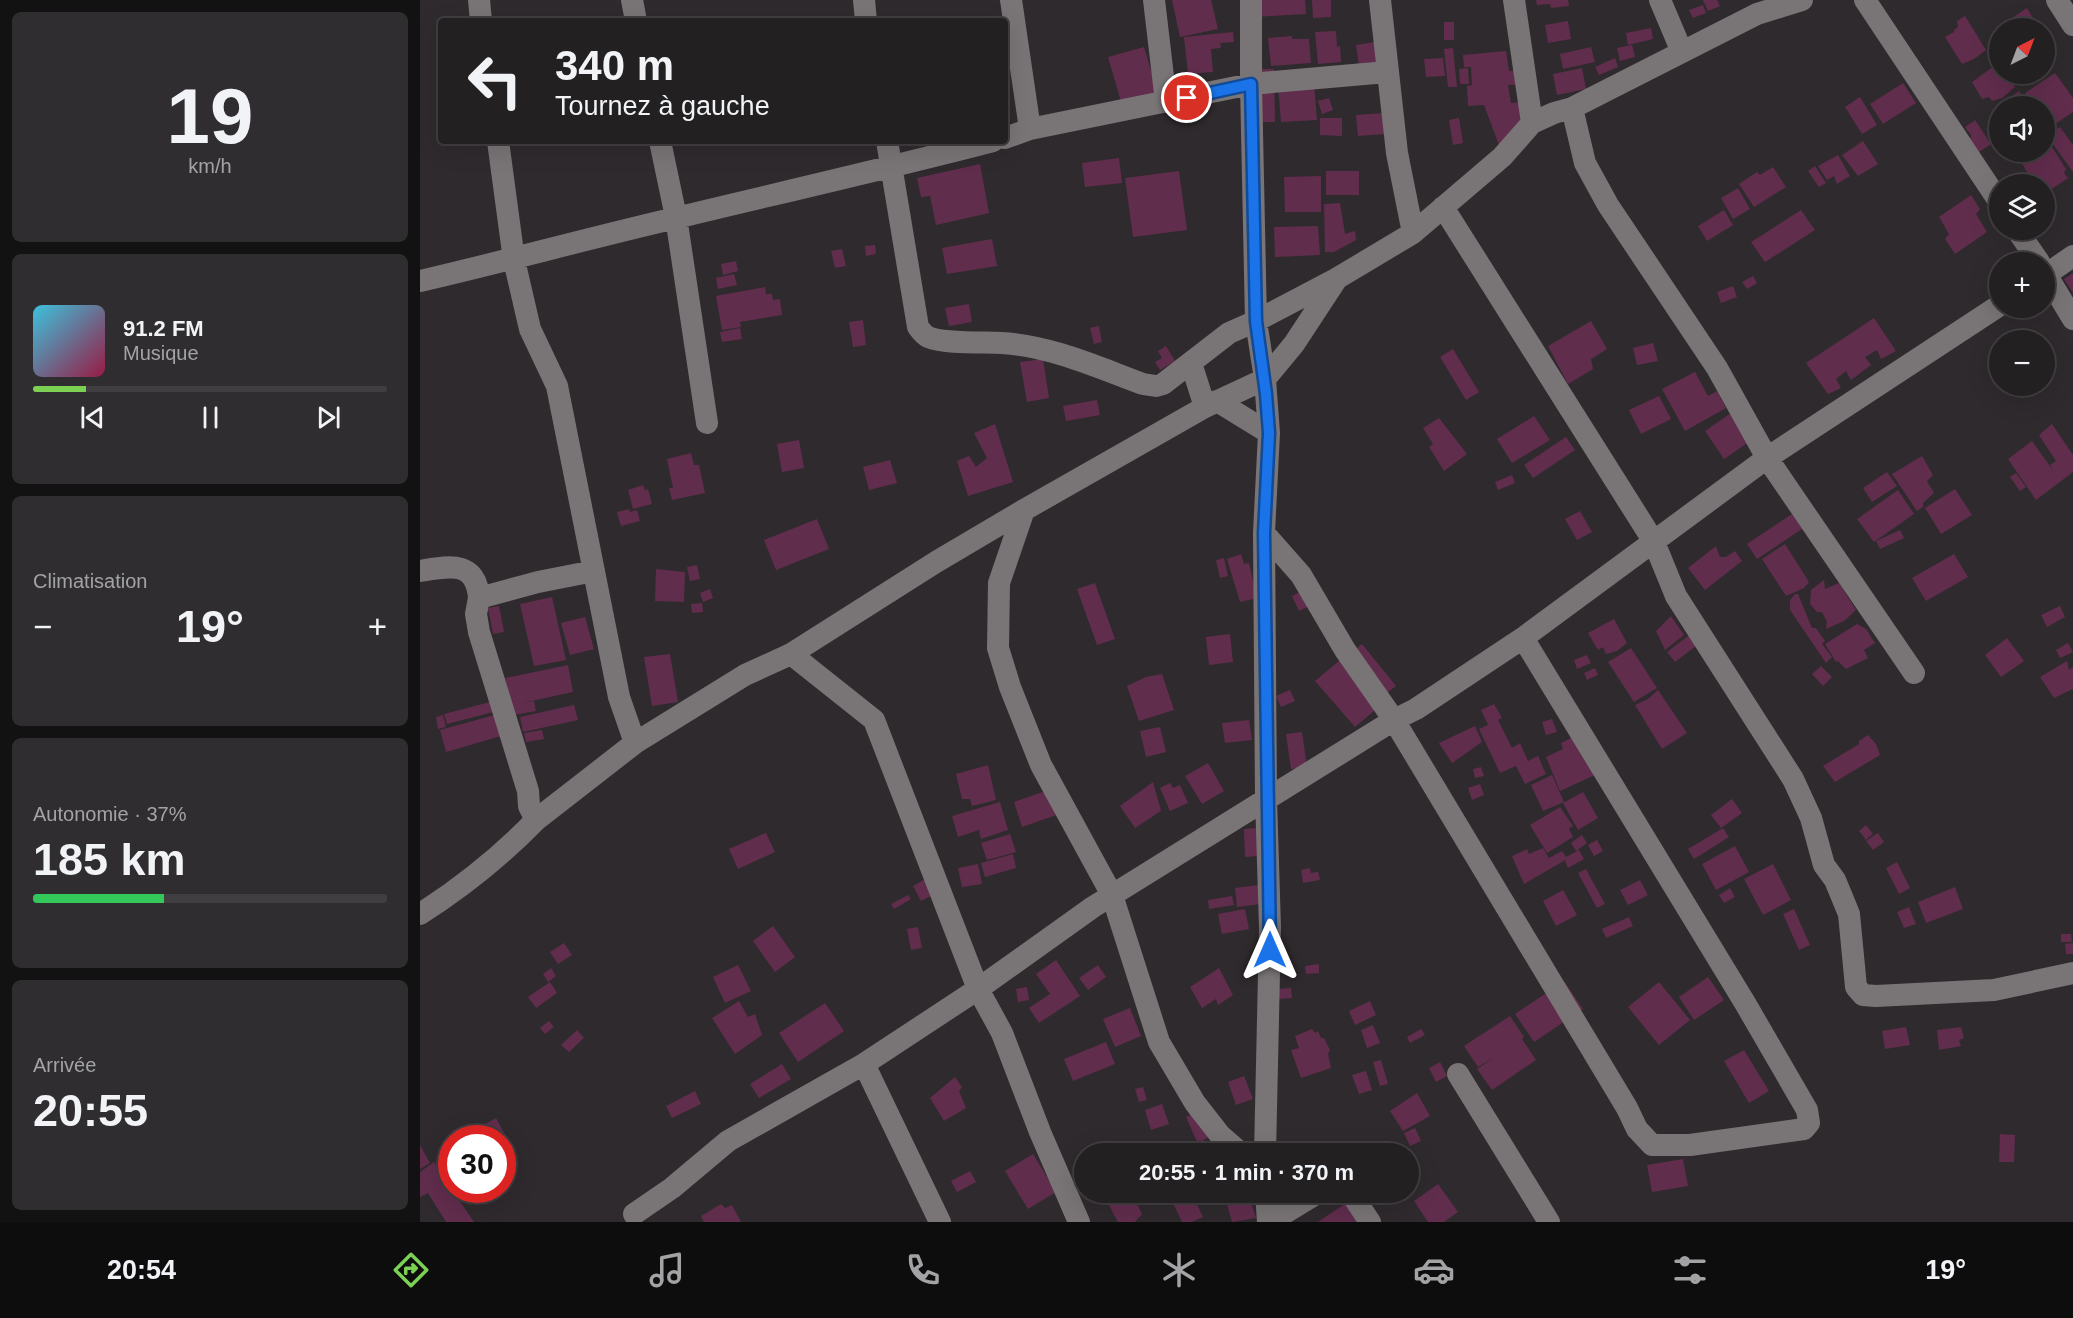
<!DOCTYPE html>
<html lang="fr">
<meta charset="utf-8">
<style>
:root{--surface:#232022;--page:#2f2d2f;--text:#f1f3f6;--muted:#a3a3a5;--line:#403e40;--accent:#7cd155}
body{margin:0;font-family:Arial,sans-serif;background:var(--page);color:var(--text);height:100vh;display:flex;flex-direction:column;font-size:22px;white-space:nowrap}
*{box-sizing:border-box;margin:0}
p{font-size:20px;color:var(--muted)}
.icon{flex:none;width:33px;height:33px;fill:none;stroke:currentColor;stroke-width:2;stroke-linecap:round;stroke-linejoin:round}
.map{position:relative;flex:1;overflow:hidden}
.side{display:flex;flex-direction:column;gap:12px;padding:12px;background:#131213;width:420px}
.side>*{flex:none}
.top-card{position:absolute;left:18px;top:18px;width:570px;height:126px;border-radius:6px;box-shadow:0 6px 24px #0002,0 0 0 2px var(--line);background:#232022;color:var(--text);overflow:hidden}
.needle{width:39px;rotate:42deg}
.buttons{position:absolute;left:1569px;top:18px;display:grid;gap:12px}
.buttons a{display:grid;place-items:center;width:66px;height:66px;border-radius:50%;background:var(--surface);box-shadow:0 6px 24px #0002,0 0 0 2px var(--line);font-size:30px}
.speed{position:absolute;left:18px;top:1125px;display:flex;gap:12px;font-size:30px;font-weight:700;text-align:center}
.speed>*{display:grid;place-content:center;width:78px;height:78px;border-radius:50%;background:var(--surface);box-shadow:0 6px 24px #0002,0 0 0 2px var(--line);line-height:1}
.speed .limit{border:9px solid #d22;background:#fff;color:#111}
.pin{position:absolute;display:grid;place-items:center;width:51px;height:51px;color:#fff;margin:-26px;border:3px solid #fff;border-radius:50%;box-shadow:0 2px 6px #0007}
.me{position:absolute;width:66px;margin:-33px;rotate:0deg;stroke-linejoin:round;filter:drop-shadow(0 0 4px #0008)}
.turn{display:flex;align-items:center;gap:21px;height:126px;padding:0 18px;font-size:27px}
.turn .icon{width:78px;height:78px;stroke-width:2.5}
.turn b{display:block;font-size:42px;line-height:51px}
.big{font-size:45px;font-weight:700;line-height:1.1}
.side .card{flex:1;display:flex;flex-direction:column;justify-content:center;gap:9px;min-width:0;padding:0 21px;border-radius:9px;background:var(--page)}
.side .dial{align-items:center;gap:0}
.dial b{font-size:78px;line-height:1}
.song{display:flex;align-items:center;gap:18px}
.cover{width:72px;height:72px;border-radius:9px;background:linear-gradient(135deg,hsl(190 70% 55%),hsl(340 70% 35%))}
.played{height:6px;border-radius:3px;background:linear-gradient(90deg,var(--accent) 15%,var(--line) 15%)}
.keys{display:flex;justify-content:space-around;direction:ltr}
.heat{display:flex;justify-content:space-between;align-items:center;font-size:33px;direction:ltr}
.charge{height:9px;border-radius:4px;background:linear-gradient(90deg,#34c759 37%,var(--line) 0)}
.trip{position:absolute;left:654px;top:1143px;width:345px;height:60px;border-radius:30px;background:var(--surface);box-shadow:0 6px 24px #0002,0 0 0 2px var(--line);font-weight:700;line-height:60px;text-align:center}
.tab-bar{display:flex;height:96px;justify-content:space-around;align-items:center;background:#0e0d0e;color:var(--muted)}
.tab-bar .icon{width:42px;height:42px}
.tab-bar .active{color:var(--accent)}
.tab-bar b{font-size:27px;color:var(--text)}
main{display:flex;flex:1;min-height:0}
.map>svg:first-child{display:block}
</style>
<main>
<section class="side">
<div class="card dial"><b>19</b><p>km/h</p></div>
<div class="card">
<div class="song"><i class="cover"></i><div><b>91.2 FM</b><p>Musique</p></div></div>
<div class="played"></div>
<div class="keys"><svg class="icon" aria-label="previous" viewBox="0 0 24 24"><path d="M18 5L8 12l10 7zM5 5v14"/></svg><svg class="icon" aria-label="pause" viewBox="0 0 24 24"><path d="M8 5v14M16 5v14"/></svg><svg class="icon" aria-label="next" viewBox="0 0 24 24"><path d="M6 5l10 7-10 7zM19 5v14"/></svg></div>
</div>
<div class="card"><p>Climatisation</p>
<div class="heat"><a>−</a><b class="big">19°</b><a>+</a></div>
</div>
<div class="card"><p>Autonomie · 37%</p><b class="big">185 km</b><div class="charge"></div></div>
<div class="card"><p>Arrivée</p><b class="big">20:55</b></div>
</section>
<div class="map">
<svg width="1653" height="1222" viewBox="0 0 1653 1222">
<rect width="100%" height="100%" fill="#2f2a2d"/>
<path fill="#612d4d" d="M752 0H791L798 29 760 37Z
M834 0H885L886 14 835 17Z
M892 0H911V17L893 18Z
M1116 0H1148L1149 6 1131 8 1130 4 1117 5Z
M1283 0H1297L1300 6 1288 11Z
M1283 5 1286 13 1273 18 1269 10Z
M1607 8 1613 18 1597 28 1591 19Z
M1545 16 1566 50 1554 59 1542 64 1525 37 1534 32V30L1538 27 1537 21Z
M1148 21 1151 39 1128 43 1125 25Z
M1024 22H1034V40H1024Z
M1231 28 1233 39 1208 45 1206 33Z
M916 31 917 47 920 46 921 62 898 64 895 32Z
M813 32 814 42 800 43 801 48 791 49 793 72 768 74 764 37Z
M872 36V39H889L891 63 851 66 848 38Z
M955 42 958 63 939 66 936 45Z
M1580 43V61L1571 49Z
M1212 45 1215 57 1200 61 1197 48Z
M724 47 738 94 702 105 688 57Z
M1171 47 1175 62 1143 69 1140 54Z
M1033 48 1037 87H1028L1024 49Z
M1086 51 1089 71 1108 70 1110 84 1088 85 1091 103 1113 101 1115 119 1079 145 1064 105 1048 106 1047 86 1052 85 1051 67H1044L1043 55Z
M1023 58 1025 76 1006 77 1004 59Z
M1195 58 1198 67 1179 75 1175 67Z
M1578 63 1580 74H1585L1595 87 1582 98 1572 101 1569 97 1562 99 1552 82Z
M1048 68 1049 84H1040L1039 69Z
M1162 68 1166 89 1137 95 1133 74Z
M840 69H854L855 122H841Z
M893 71 897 120 861 122 857 74Z
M1635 73 1653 98V112L1629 128 1624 121V106H1614L1605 93Z
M1483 83 1496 103 1463 124 1450 104Z
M1599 91 1609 106H1580V111L1576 107Z
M1440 97 1457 125 1442 134 1425 107Z
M909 98 913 110 902 114 898 101Z
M964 113 965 134 938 136 936 115Z
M900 118H922V136L900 135Z
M1039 118 1043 143 1033 145 1029 120Z
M1555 120 1571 144 1559 152 1550 140 1551 135 1545 127Z
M1640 127 1653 145V172L1627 136Z
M1443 141 1458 164 1438 176 1422 155Z
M1624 142 1629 147H1632L1646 169 1644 173 1648 178 1627 192 1624 184H1613L1602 163 1604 161 1602 154 1606 152H1624Z
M1418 155 1430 176 1417 184 1414 176 1407 180 1398 166Z
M699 158 702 183 665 187 662 163Z
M560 164 569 213 516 225 510 196 501 197 497 178Z
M1395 166 1406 183 1399 187 1388 171Z
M1353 167 1366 187 1334 207 1319 184 1337 172 1340 175Z
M759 171 767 230 713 237 705 178Z
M906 171H939V195H906Z
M901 176V212H865L864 177Z
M1318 188 1330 209 1313 219 1301 198Z
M1551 195 1560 209 1556 214 1567 232 1535 254 1525 239 1529 234 1519 217Z
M920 203 925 234 935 231 936 240 914 252H905L904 204Z
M1304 210 1313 225 1287 241 1278 226Z
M1381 210 1395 230 1345 262 1331 242Z
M898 226 900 255 855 257 854 227Z
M572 239 577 266 527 274 522 248Z
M455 245 456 254 446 256 445 246Z
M422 249 426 266 415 268 411 251Z
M316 261 318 271 303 275 301 264Z
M1653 273V293L1644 279Z
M314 274 317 285 298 289 296 278Z
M1333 276 1337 283 1327 289 1322 282Z
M1313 286 1317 297 1301 303 1297 292Z
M345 287 346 294H352L353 300 360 299 362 315 320 322 321 327 302 330 296 296Z
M549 304 552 322 529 326 525 308Z
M1454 318 1476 351 1461 359 1457 350 1445 357 1451 365 1431 380 1426 371 1416 379 1421 388 1408 394 1386 363Z
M443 320 446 345 433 347 429 322Z
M1171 321 1187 349 1171 359 1173 369 1148 384 1128 346Z
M679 326 682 342 674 344 670 328Z
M320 328 322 339 302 342 300 332Z
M1233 343 1238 361 1217 365 1213 348Z
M746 346 755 361 740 370 735 362 742 358 738 351Z
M1033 349 1059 392 1046 400 1020 357Z
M623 359 629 398 607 402 600 362Z
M1275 372 1288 396 1297 391 1306 408 1265 431 1242 389Z
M1239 396 1251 419 1221 434 1209 410Z
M677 400 680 415 646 421 643 406Z
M1317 409 1336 437 1304 459 1285 431Z
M1114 416 1130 440 1092 463 1077 439Z
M1019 418 1047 454 1024 471 1009 447 1013 444 1003 428Z
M575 424 593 482 548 496 537 461 549 456 556 467 567 458 554 433Z
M1632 424 1653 455V472L1616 500 1588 459 1612 441 1635 473 1630 465 1636 461 1619 435Z
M1146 437 1155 450 1113 478 1104 465Z
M379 440 384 468 362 472 357 444Z
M271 453 274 465H279L285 493 252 500 249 488H253L247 459Z
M1502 456 1513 475 1507 481 1514 493 1503 503V507L1497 511 1472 474Z
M470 460 477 483 449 490 443 467Z
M1467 472 1477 486 1452 502 1443 488Z
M1596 473 1606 487 1600 491 1590 477Z
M1092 475 1095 483 1078 490 1075 482Z
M223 485 225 490 228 489 232 504 213 509 208 490Z
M1535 489 1552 515 1521 534 1505 508Z
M1478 490 1494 514 1454 542 1437 519Z
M209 509 210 512 217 510 220 521 201 526 197 512Z
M1160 511 1172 532 1157 540 1145 519Z
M1372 514 1382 529 1337 559 1327 544Z
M397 519 409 549 356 570 344 540Z
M1480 530 1484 538 1460 549 1456 541Z
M1365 544 1389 582 1384 588 1366 596 1342 559Z
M1296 546 1300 557H1306L1315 551 1322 561 1285 590 1268 568Z
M821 554 824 564 829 563 837 598 820 602 807 559Z
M1534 554 1548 577 1506 601 1492 578Z
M804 558 808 576 800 578 796 560Z
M277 565 280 579 270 581 267 567Z
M236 569 265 572 264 602 235 601Z
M1404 580 1405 589 1419 583 1436 610 1424 621 1406 629 1407 622 1402 612H1397L1390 604 1391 590Z
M675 583 695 639 677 645 657 589Z
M290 589 293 598 283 602 280 593Z
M887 589 894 604 879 611 872 596Z
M1375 594H1378L1392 628H1396L1405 641 1402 644 1412 657 1406 663 1370 610V600Z
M132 597 146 660 114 666 100 604Z
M282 603 283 612 272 613 271 604Z
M79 606 84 632 73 634 68 608Z
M1640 606 1645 617 1627 627 1621 615Z
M1251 616 1264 635 1245 650 1236 631Z
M165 617 174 649 150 655 141 623Z
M1194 619 1207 643 1197 651 1186 654 1183 647 1178 650 1168 633Z
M1437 624 1446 629 1455 643 1444 650 1448 658 1426 669 1418 661 1416 662 1405 644Z
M1276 630 1284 640 1255 662 1247 652Z
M810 634 813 662 789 665 786 637Z
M1587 638 1604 661 1581 677 1565 655Z
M1648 643 1653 652 1640 658 1636 650Z
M942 644 976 686 964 695 930 654Z
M1211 648 1237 688 1214 702 1188 662Z
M250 654 258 702 232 706 224 657Z
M1167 655 1171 663 1157 669 1154 660Z
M920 660 960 706 935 727 895 681Z
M1647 661 1649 670 1653 667V689L1634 698 1620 677Z
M148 665 153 692 102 703 114 701 116 711 94 715 85 678Z
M1401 666 1412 677 1403 686 1392 674Z
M1175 668 1178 675 1167 680 1164 673Z
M742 674 754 710 719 721 707 686 726 677Z
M870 690 875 701 861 707 856 696Z
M1238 690 1267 733 1242 749 1215 705 1228 699Z
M78 700 81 710 27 724 24 714Z
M1074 704 1082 718 1078 720 1092 748 1100 743 1108 761 1118 756 1126 774 1105 784 1096 766 1080 773 1059 729 1068 725 1061 710Z
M154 705 158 720 103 732 100 717Z
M82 713 88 734 26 752 20 730Z
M23 715 26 727 18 729 16 717Z
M1132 719 1137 732 1126 735 1122 722Z
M829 720 832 740 805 743 802 723Z
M1055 726 1062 742 1032 763 1019 743Z
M740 727 746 752 726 757 720 731Z
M122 730 124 739 106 742 104 733Z
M882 732 887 767 871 769 866 734Z
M1157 735 1175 775 1140 791 1126 757 1143 749 1141 743Z
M1448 735 1456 744 1460 755 1415 782 1403 766 1439 744V741Z
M788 763 804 791 782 804 765 776Z
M568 765 576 800 552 806 550 799H542L536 774Z
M1061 767 1064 776 1055 778 1053 769Z
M1132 775 1144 802 1123 811 1111 785Z
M733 782 741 811 715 828 700 806Z
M750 783 753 788 760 785 768 803 750 811 740 788Z
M1060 784 1064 795 1052 800 1048 788Z
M640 786 648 811 602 827 594 802Z
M1163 792 1178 818 1158 830 1143 803Z
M1312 799 1322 813 1301 828 1291 815Z
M580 802 588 830 561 839 559 830 538 837 532 816Z
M1140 807 1153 826 1149 829 1153 837 1127 853 1110 825Z
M1446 825 1453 834 1446 840 1439 831Z
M836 828 838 856 825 857 824 829Z
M1303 828 1309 837 1274 859 1268 849Z
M346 833 355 852 318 869 309 849Z
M1458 833 1464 842 1453 850 1446 841Z
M590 834 596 852 567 860 561 843Z
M1162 835 1167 843 1156 851 1151 843Z
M1177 840 1183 851 1174 856 1168 845Z
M1315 846 1329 872 1296 890 1282 864Z
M1123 848 1129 858 1142 851 1146 857 1159 850 1164 859 1148 868 1145 861 1147 859 1104 884 1092 856 1107 849 1109 854Z
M593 854 596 868 565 877 561 863Z
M1477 862 1490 888 1479 894 1466 868Z
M558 864 562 884 542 887 538 868Z
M1353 864 1371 900 1343 915 1324 879Z
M890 868 891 873 898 872 900 880 883 883 881 870Z
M1166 869 1185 904 1177 908 1158 873Z
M514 874 523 890 501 901 493 886Z
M1220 880 1228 895 1208 905 1200 890Z
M838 885 841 904 817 907 815 888Z
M1535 887 1543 909 1506 923 1498 902Z
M1310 888 1315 897 1304 903 1299 895Z
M1143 890 1157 915 1136 926 1123 901Z
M488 895 491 899 474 909 471 904Z
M812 896 814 905 789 909 788 900Z
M1489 907 1496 924 1484 928 1477 912Z
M825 909 829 929 802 934 798 914Z
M1374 909 1390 945 1379 950 1363 914Z
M1209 917 1213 926 1186 938 1182 929Z
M353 926 375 957 355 972 333 941Z
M498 927 502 948 491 950 487 929Z
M1641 934H1651L1652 942H1641Z
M144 943 152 955 138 964 130 952Z
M1653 943V954H1646L1645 944Z
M636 960 660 996 619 1023 609 1008 630 994 616 974Z
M899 964V973L886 974 885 966Z
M318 965 331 991 305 1003 293 977Z
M678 965 686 977 668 990 659 978Z
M131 968 136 976 128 982 123 974Z
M799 968 813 995 798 1005 796 999 782 1008 770 987Z
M1288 977 1304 1000 1274 1020 1259 997Z
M1144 981 1163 1009 1114 1042 1095 1014Z
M130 982 137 993 116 1008 108 997Z
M1239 982 1270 1020 1239 1045 1208 1007Z
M607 987 609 1000 598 1002 596 989Z
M871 988 872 998 859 999 858 989Z
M319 1001 328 1017 335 1014 342 1035 315 1054 292 1018Z
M950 1001 956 1015 935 1025 929 1011Z
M405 1003 424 1031 378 1062 359 1033Z
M710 1008 721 1036 695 1047 683 1019Z
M1090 1016 1104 1037 1102 1039 1116 1060 1072 1090 1057 1069 1075 1057 1058 1067 1044 1046Z
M129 1021 134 1027 125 1034 120 1028Z
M953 1025 960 1043 947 1048 941 1030Z
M1486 1027 1490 1045 1465 1049 1462 1031Z
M1541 1027 1544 1038 1539 1040 1541 1046 1519 1050 1517 1030Z
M892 1029 895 1033 898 1031 901 1038H904L910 1050 908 1054 911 1068 881 1078 871 1050 879 1048 875 1036Z
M1001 1029 1005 1035 990 1043 987 1037Z
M157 1030 164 1038 149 1052 141 1045Z
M686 1042 695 1064 653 1081 644 1059Z
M1324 1050 1349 1091 1329 1103 1304 1061Z
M961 1060 968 1084 960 1086 953 1062Z
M1020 1062 1027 1076 1016 1082 1009 1068Z
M362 1064 371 1079 339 1098 330 1084Z
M946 1071 952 1090 939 1094 932 1075Z
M824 1076 833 1099 816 1105 808 1082Z
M535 1077 542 1087 539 1091 546 1108 524 1121 510 1098Z
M723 1087 727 1100 719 1102 715 1089Z
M275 1091 281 1104 252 1118 246 1106Z
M997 1093 1010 1116 983 1131 970 1111Z
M742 1104 749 1124 731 1130 725 1110Z
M785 1108 795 1133 778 1144 766 1117Z
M76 1118 90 1144 82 1148V1138H48L46 1135Z
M995 1128 1001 1141 990 1146 984 1133Z
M1580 1134 1595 1135 1594 1162H1579Z
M904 1142 912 1149 904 1154H883L884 1150Z
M0 1145 10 1163 0 1169Z
M613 1154 636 1192 608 1209 585 1171Z
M1263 1159 1268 1186 1232 1192 1227 1165Z
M14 1162 32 1190 54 1222H26L8 1193 0 1197V1172Z
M550 1171 556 1182 537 1192 531 1181Z
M1018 1184 1038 1212 1024 1222H1008L994 1201Z
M688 1192H711L722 1214 715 1222H698L683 1194Z
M714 1192H734L718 1201Z
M821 1192H828L836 1218 812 1222 805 1197Z
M772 1194 783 1217 772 1222H762L753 1203Z
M926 1203 938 1222H898Z
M301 1204 305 1208 312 1205 321 1222H284L281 1216Z"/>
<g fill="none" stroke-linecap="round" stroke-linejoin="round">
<path stroke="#797476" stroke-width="22" d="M59 0 61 21
M212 0 216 21
M444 0 446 21
M591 0 610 129
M734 0 746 102
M831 0V84L836 321 845 379 849 433 844 533 846 798 850 928 845 1154
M960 0 977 153 993 233
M1094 0 1112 123
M1240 0 1262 52
M1445 0 1580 203
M1637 0 1653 25
M1152 108 1165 163 1188 205 1297 368 1347 458 1494 673
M585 138 610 129 831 84 967 72
M78 141 94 260 110 329 137 386 199 697 215 743
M240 141 256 217 287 423
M467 141 498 327C501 331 504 335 508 337 524 344 563 342 582 343 631 346 677 367 723 384L736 386 743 384 809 333 836 321 916 279 993 233 1082 157 1112 123 1134 113 1152 108 1337 14 1382 0
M1023 207 1234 542 1256 596 1373 779 1391 818 1404 865 1415 880 1429 914 1436 987 1443 995 1456 996 1574 990 1653 973
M1597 230 1619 262
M1624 271 1653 319
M1624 276 1653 256
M0 281C87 261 173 237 260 217 364 192 469 168 573 141
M771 363 785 407
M797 401 849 433
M604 510 579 583 578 648 590 687 621 765 692 895 739 1042 775 1103 800 1135 822 1154
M844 533 881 575 925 650 974 720 1207 1108 1217 1129 1232 1145H1270L1384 1129 1389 1123 1387 1110 1325 1003 1103 638
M0 571C30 566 56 560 59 598L118 582 174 571
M371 654 454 720 558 989 582 1033 620 1132 659 1222
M116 820 215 743 325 675 371 654 516 562 604 510 785 407 845 379 874 344 916 280
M0 914C41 888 82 855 116 820L109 806 108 791 59 632 56 614 59 598
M444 1064 520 1222
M1038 1074 1129 1222
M846 1192 848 1222
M930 1192 950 1222
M214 1214 252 1188 308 1141 444 1064 558 989 673 907 974 720 996 709 1103 638 1347 458 1580 305
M850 1222 899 1192"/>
</g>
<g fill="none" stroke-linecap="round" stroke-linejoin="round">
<defs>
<path id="route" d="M767 98 831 84 836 321 846 394 849 433 844 533 850 950"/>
</defs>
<use href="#route" stroke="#114b97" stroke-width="15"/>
<use href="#route" stroke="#1a73e8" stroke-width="10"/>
</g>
</svg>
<div class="buttons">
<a><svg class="needle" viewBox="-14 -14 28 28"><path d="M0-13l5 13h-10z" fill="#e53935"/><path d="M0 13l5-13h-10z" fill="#a3a3a5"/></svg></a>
<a><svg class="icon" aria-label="sound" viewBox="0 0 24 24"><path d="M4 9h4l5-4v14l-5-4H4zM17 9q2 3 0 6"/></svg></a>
<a><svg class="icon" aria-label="layers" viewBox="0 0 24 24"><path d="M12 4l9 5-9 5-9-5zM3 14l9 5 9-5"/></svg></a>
<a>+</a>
<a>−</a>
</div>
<div class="speed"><div class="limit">30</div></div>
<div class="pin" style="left:767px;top:98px;background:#d93025"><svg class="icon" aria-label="arrive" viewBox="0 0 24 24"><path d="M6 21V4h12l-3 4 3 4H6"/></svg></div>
<svg class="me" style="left:850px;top:950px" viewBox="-20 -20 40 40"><path d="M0-17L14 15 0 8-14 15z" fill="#1a73e8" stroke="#fff" stroke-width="4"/></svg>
<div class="trip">20:55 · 1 min · 370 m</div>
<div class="top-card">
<div class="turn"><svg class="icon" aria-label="left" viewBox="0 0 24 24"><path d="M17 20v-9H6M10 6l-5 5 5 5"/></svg><div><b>340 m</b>Tournez à gauche</div></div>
</div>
</div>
</main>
<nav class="tab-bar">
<b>20:54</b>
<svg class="icon active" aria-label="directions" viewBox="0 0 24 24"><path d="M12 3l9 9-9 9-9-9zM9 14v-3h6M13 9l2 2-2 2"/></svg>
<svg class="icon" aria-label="music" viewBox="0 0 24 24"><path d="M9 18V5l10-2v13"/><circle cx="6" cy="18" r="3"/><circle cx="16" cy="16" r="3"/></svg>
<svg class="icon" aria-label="phone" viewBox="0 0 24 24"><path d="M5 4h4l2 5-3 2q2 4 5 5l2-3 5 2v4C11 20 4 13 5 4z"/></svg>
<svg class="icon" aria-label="climate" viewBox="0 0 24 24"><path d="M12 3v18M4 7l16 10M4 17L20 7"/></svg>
<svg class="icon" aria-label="car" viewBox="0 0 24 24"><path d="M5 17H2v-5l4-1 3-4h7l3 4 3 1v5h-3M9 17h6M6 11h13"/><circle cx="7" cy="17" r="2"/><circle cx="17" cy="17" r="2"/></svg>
<svg class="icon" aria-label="filters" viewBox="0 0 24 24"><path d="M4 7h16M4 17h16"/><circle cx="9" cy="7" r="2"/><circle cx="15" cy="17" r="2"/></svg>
<b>19°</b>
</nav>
